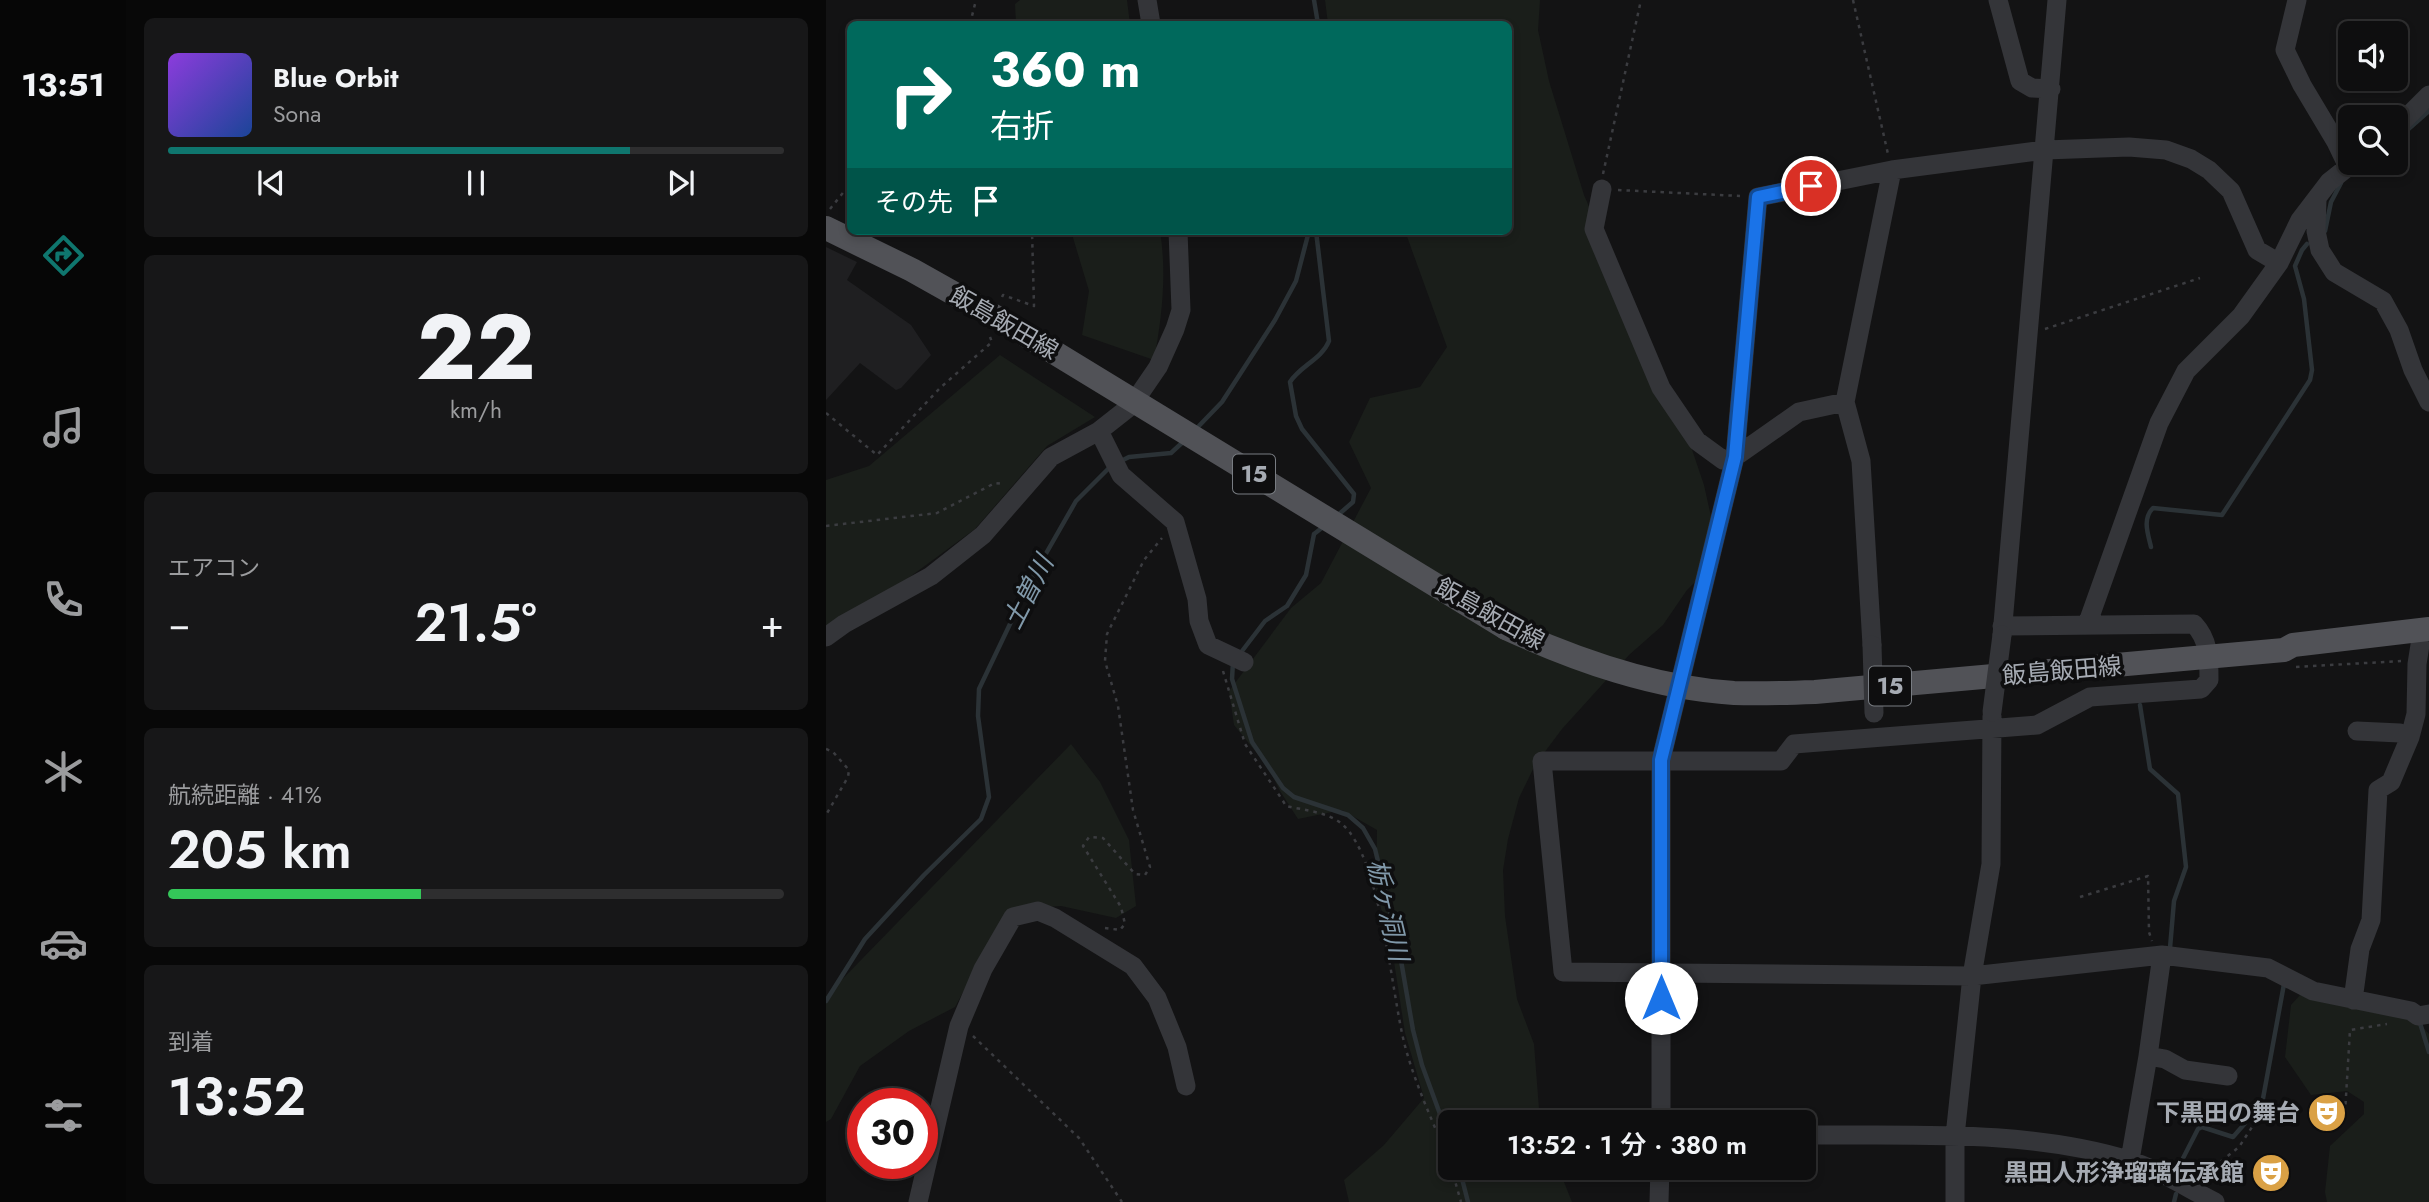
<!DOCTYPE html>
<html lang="ja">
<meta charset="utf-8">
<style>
:root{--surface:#0e0e0f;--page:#171718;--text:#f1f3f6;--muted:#9b9c9e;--line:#2e2e2f;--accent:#0f766e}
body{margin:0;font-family:Jost,"Noto Sans JP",sans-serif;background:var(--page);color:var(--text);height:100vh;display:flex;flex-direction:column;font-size:26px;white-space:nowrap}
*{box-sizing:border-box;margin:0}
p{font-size:23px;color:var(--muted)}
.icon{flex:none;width:38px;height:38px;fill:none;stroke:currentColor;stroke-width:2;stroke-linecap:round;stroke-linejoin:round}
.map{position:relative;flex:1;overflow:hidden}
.drawer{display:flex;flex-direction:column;gap:18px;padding:18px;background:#080808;width:700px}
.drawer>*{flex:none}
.top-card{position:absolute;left:21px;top:21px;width:665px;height:214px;border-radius:10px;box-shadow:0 4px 10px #0003,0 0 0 2px var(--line);background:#00695c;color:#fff;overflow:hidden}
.fabs{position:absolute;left:1512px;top:21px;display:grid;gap:14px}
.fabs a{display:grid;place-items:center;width:70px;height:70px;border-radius:10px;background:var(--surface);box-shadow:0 4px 10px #0003,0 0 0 2px var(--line);font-size:35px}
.speed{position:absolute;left:21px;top:1088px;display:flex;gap:14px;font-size:35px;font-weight:700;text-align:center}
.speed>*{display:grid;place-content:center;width:91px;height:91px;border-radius:50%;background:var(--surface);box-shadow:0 4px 10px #0003,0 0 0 2px var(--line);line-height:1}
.speed .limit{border:10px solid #d22;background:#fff;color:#111}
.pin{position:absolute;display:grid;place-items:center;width:60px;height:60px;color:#fff;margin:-30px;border:4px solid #fff;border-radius:50%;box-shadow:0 2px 7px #0007}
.me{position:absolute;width:77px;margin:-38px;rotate:0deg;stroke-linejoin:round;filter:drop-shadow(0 0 5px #0008)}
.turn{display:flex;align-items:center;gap:24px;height:147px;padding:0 28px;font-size:32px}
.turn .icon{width:91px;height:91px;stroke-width:2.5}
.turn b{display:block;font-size:49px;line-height:60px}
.then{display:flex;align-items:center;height:66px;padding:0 28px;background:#0003;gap:14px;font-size:26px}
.big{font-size:52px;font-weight:600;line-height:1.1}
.drawer .card{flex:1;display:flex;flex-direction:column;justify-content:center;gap:10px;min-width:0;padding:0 24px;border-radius:10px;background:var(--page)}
.drawer .dial{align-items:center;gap:0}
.dial b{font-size:91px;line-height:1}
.song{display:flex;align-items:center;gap:21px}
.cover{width:84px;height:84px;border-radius:10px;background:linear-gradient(135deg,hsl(270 70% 55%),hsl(220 70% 35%))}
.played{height:7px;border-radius:4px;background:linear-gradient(90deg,var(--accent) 75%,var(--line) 75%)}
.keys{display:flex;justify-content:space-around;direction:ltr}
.heat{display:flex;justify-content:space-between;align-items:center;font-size:38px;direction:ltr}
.charge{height:10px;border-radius:5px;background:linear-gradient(90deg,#34c759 41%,var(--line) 0)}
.trip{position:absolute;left:612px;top:1110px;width:378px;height:70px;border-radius:10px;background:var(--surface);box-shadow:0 4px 10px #0003,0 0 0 2px var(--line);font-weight:600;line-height:70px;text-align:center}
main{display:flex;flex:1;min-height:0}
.dock{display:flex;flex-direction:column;width:126px;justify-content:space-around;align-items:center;background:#060606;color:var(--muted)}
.dock .icon{width:49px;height:49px}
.dock .current{color:var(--accent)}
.dock b{font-size:32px;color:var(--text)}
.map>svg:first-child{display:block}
</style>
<main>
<nav class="dock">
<b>13:51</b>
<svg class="icon current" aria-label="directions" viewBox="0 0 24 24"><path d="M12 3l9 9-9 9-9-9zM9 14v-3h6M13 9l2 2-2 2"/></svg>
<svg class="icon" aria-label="music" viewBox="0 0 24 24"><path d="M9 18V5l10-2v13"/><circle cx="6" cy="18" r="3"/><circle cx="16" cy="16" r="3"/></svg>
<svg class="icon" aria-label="phone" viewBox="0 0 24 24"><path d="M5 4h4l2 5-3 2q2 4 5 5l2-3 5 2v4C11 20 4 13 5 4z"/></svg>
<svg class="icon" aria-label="climate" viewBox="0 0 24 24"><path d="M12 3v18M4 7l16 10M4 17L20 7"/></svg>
<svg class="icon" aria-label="car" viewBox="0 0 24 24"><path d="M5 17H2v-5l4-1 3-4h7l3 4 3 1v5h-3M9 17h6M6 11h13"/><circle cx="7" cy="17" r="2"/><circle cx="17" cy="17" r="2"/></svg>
<svg class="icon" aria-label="filters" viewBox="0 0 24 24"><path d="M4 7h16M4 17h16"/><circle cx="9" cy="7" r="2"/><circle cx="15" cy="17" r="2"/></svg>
</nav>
<section class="drawer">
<div class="card">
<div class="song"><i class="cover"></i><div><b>Blue Orbit</b><p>Sona</p></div></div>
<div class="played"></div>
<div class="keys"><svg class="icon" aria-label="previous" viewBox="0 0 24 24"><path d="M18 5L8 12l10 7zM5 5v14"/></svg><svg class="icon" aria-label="pause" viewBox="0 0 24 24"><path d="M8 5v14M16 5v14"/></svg><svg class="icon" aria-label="next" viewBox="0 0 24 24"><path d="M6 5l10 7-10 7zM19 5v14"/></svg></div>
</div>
<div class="card dial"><b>22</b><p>km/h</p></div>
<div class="card"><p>エアコン</p>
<div class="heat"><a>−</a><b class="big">21.5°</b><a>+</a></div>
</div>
<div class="card"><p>航続距離 · 41%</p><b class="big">205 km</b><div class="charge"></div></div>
<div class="card"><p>到着</p><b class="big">13:52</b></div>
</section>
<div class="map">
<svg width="1603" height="1202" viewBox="0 0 1603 1202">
<rect width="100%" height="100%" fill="#131314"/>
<path fill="#1f1f21" d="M0 247 31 262 21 280 85 325 105 355 75 388 70 390 34 363 0 400Z"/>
<path fill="#1a1e1a" d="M194 0H301L304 24H190L189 4Z
M499 0H714L712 30 723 81 758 195 857 423 878 485 886 521 884 567 861 590 837 625 803 655 736 729 709 765 693 798 682 839 677 870 679 916 691 999 708 1044 714 1122H625V1167H732L746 1202H523L518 1180 558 1145 598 1098 579 1033 567 955 550 889 551 830 516 810 472 819 454 791 442 767 408 725 403 691 465 608 495 583 545 488 523 442 544 398 594 387 621 347 579 231H682V24H502Z
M245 231H334C341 274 336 317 328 360L256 335 263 291Z
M174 355 269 417 221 446 149 529 81 579 0 631V480L43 466Z
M245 744 274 782 303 840 310 906 290 918 235 906 190 909 170 932 129 1007 83 1031 34 1066 5 1119 0 1122V996Z
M1474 995 1586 1015 1603 1034V1202H1501L1499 1192 1504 1146 1538 1114V1102L1521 1091 1485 1095 1459 1057 1465 1005Z"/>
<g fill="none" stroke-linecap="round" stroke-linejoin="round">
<path stroke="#2b3236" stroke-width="4.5" d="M488 0 492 24
M1570 140 1603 111
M490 231 503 341C496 359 474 366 464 382L470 416 476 429 528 494 527 502 512 515
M1499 231 1505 202 1515 183
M369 430 396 402 449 320 470 281 483 231
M293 462 303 457 345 453 358 441
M1325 547C1322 534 1316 519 1327 508L1396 515 1484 380 1486 370 1478 299 1469 266 1476 250 1481 244
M413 655 439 621 461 606 480 575 488 534 497 527
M407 662 406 679 426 742 457 788 468 797 522 815 537 828 549 849 572 943 587 1030 596 1065 625 1144
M1314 705 1324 769 1352 794 1360 867 1348 901 1344 948
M0 1001 39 939 98 875 155 819 163 797 152 716 153 689 206 578 250 501 285 466
M1594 1023 1603 1052
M633 1167 642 1202
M1352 1168 1372 1129 1376 1127 1407 1137 1436 1104 1458 984
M1348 1202 1350 1194"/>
<path stroke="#3b3c40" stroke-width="2.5" stroke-dasharray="3.5 5" stroke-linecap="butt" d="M1027 0 1062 154
M144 24 150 0
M777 174 815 0
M792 190 914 196
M4 209 24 184
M176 297 177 295 208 306 206 231
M1219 329 1374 278
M0 413 51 455 114 388 166 342 164 337
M0 526 111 513 169 483 178 484
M1470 667 1575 661
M397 671 419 744 457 801 460 806C477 810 502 812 516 824 556 859 565 993 579 1046 590 1087 609 1126 625 1166
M0 749 7 752 23 770 22 777 0 815
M1254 897 1322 876 1323 932 1326 941
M279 928 294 930 299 924 295 907 257 846 263 837 277 838 309 874 319 875 324 867 307 810 292 706 279 661 281 634 318 560 336 538
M147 1036 253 1138 296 1202
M1519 1113 1524 1030 1561 1024
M625 1167 635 1202
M1375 1177 1413 1147 1428 1124 1441 1119 1473 1121"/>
<path stroke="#343539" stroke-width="19" d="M321 0 325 24
M1172 0 1194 81 1206 88 1225 89
M1471 0 1459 50 1476 85 1510 142 1522 167
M1570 128 1603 95
M776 189 768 229 835 388 871 441 897 460 909 457 973 412 1019 402
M1491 200 1490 231 1494 250 1508 272 1557 301 1573 330 1587 370 1603 402
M273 431 295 475 349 522 371 599 373 621 382 645 418 662
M1261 625 1333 423 1360 371 1415 316 1453 263 1474 220 1503 182 1527 163
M1176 626 1368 624C1383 640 1383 658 1383 680L1375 689 1264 697 1211 725 968 744 955 761H716L737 972 1146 976 1336 955 1442 968 1487 991 1585 1011 1592 1016 1603 1014
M1176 635 1231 0
M0 637 18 624 105 576 157 535 225 457 273 431 306 405 332 367 349 329 355 310 352 231
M1046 645 1035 461 1019 402 1066 170
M1531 731 1574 733 1584 737
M1527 1000 1534 949 1545 920 1552 790 1565 782 1584 737 1590 714 1591 664 1594 645
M1322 1056 1339 1059 1359 1070 1402 1076
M835 1122V760L909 457 932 197 1066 170 1219 150 1303 147 1340 150 1365 159 1383 170 1405 191 1431 250 1453 263
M978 1135C1082 1136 1202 1129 1302 1160 1332 1169 1361 1188 1389 1202
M1304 1160 1322 1056 1336 955
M92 1202 133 1026 157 969 187 917 212 911 229 918 307 966 331 998 351 1047 360 1086
M833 1202 834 1167
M1129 1202V1136L1146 976 1165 864 1166 716"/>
<path stroke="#515257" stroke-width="24" d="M0 228 86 270 175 320
M680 628C752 661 829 688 908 693 935 694 962 693 989 692L1458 650 1467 645 1603 629"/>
<path stroke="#343539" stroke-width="19" d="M1046 645 1048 713
M1166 712 1176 635"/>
<path stroke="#515257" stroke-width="24" d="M175 320 680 628"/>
</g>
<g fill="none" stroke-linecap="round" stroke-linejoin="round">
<defs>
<path id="route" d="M835 998V760L909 457 932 197 985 186"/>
</defs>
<use href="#route" stroke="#114b97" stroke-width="18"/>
<use href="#route" stroke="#1a73e8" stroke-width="12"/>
</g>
<defs>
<symbol id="theatre-disc" viewBox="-11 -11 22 22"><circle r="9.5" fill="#daa145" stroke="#0e0e0f"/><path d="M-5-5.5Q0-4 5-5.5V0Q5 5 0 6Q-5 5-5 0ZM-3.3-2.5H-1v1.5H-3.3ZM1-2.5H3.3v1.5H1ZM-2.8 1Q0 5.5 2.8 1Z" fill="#fff"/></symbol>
</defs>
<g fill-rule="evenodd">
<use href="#theatre-disc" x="1479" y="1091" width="44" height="44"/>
<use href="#theatre-disc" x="1423" y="1151" width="44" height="44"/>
</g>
<g text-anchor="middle" stroke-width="7" stroke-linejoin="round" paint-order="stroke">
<g fill="#0e0e0f" stroke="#787c82" stroke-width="2">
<rect x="407" y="454.5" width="42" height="39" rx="5"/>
<rect x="1043" y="666.5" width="42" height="39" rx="5"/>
</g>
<g font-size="23" font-weight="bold" fill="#a6abb3">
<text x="428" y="482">15</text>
<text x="1064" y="694">15</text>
</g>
<g font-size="24" fill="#a6abb3" stroke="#0e0e0f">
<text transform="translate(178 323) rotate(30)" y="8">飯島飯田線</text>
<text transform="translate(664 614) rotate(29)" y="8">飯島飯田線</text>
<text transform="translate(1236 671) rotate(-5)" y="8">飯島飯田線</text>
</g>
<g font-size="24" font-weight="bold" fill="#a6abb3" stroke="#0e0e0f" text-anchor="end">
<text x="1474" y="1121">下黒田の舞台</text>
<text x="1418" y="1181">黒田人形浄瑠璃伝承館</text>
</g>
<g font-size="26" font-style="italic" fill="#8199aa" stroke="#0e0e0f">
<text transform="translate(202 592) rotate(-63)" y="9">土曽川</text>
<text transform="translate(562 910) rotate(77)" y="9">栃ヶ洞川</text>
</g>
</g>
</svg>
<div class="fabs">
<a><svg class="icon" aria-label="sound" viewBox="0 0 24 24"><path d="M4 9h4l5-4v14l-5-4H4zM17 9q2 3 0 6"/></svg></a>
<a><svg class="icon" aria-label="search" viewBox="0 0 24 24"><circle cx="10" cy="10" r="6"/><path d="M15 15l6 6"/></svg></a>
</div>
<div class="speed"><div class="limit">30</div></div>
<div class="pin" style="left:985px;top:186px;background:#d93025"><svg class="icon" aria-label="arrive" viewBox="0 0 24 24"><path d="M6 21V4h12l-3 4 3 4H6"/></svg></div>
<svg class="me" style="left:835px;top:998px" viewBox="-20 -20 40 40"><circle r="19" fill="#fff"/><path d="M0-13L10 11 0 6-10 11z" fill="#1a73e8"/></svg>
<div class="trip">13:52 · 1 分 · 380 m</div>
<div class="top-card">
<div class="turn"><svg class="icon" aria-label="right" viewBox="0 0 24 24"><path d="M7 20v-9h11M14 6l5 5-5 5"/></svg><div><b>360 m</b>右折</div></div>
<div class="then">その先<svg class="icon" aria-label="arrive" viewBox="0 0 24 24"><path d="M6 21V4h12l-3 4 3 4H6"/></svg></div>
</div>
</div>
</main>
